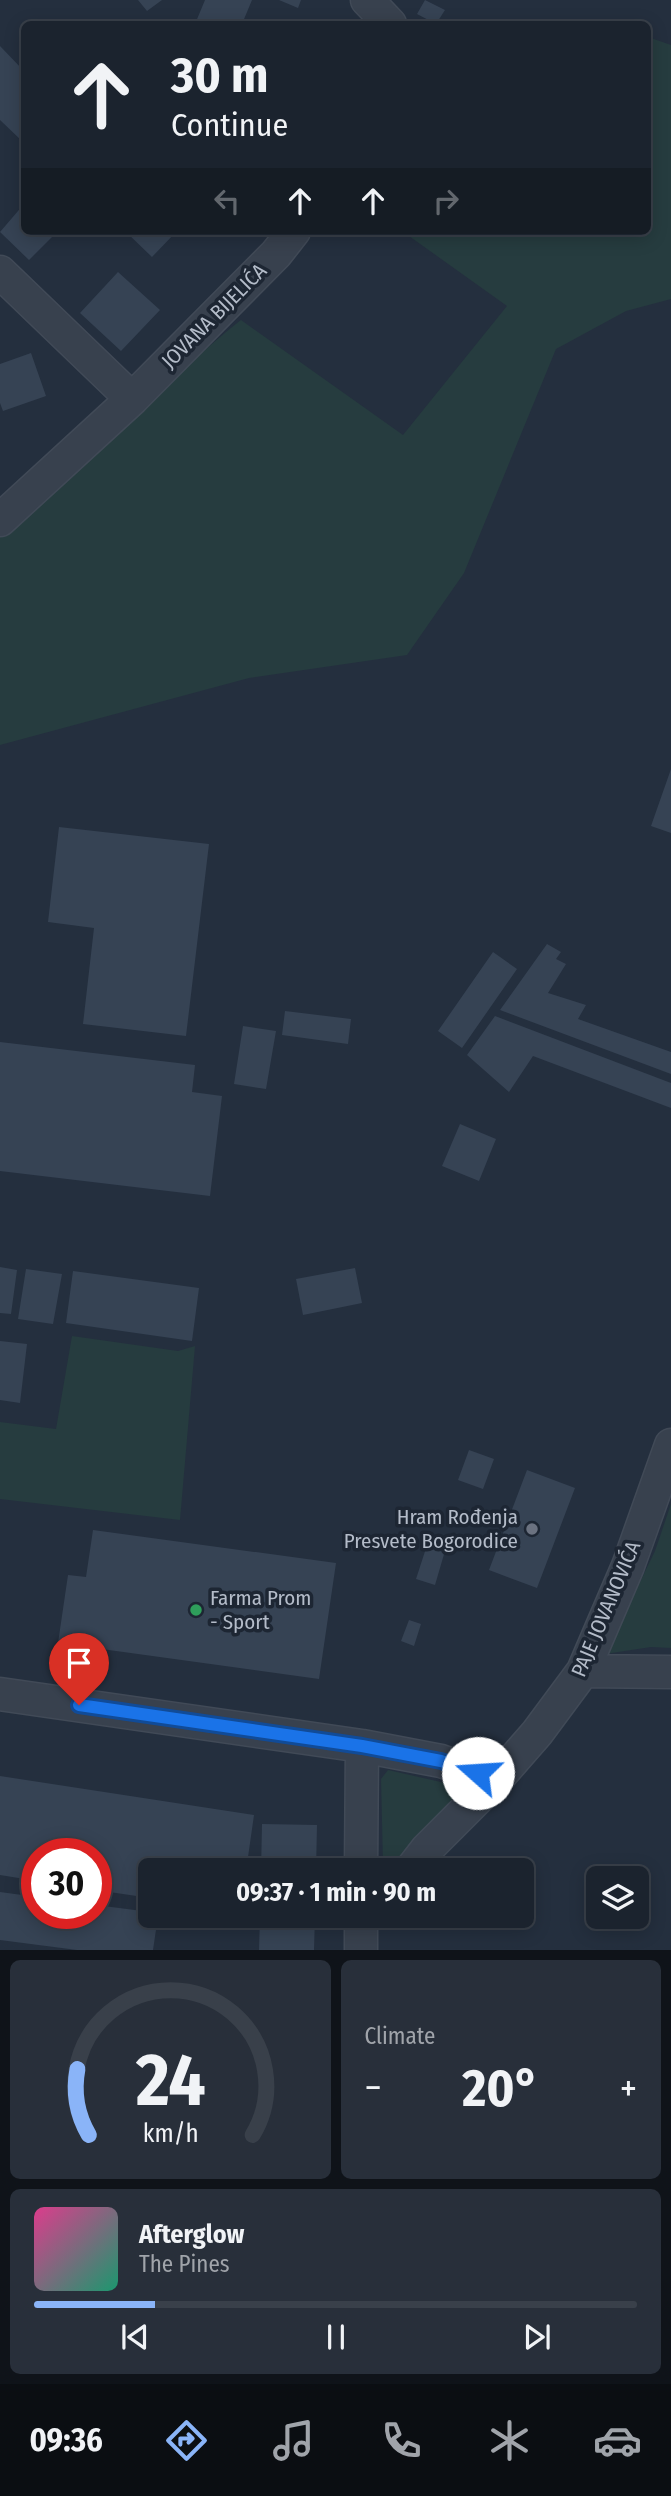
<!DOCTYPE html>
<meta charset="utf-8">
<style>
:root{--surface:#1b232e;--page:#282f3a;--text:#f1f3f6;--muted:#a0a4aa;--line:#39404a;--accent:#8ab4f8}
body{margin:0;font-family:"Fira Sans Condensed",sans-serif;background:var(--page);color:var(--text);height:100vh;display:flex;flex-direction:column;font-size:26px;white-space:nowrap}
*{box-sizing:border-box;margin:0}
p{font-size:23px;color:var(--muted)}
.icon{flex:none;width:38px;height:38px;fill:none;stroke:currentColor;stroke-width:2;stroke-linecap:round;stroke-linejoin:round}
.map{position:relative;height:1950px;overflow:hidden}
.details{display:flex;flex-direction:column;gap:10px;padding:10px;background:#0f1319;flex:1}
.details>*{flex:none}
.banner{position:absolute;left:21px;top:21px;width:630px;height:214px;border-radius:10px;box-shadow:0 4px 18px #0003,0 0 0 2px var(--line);background:#1b232e;color:var(--text);overflow:hidden}
.fabs{position:absolute;left:586px;top:1866px;display:grid;gap:14px}
.fabs a{display:grid;place-items:center;width:63px;height:63px;border-radius:10px;background:var(--surface);box-shadow:0 4px 18px #0003,0 0 0 2px var(--line);font-size:35px}
.speed{position:absolute;left:21px;top:1838px;display:flex;gap:14px;font-size:35px;font-weight:700;text-align:center}
.speed>*{display:grid;place-content:center;width:91px;height:91px;border-radius:50%;background:var(--surface);box-shadow:0 4px 18px #0003,0 0 0 2px var(--line);line-height:1}
.speed .limit{border:10px solid #d22;background:#fff;color:#111}
.pin{position:absolute;display:grid;place-items:center;width:60px;height:60px;color:#fff;margin:-72px -30px;border-radius:50% 50% 50% 0;rotate:-45deg;box-shadow:0 0 7px #0007}
.pin .icon{rotate:45deg}
.me{position:absolute;width:77px;margin:-38px;rotate:289deg;stroke-linejoin:round;filter:drop-shadow(0 0 5px #0008)}
.turn{display:flex;align-items:center;gap:24px;height:147px;padding:0 35px;font-size:32px}
.turn .icon{width:91px;height:91px;stroke-width:2.5}
.turn b{display:block;font-size:49px;line-height:60px}
.lanes{display:flex;align-items:center;height:66px;padding:0 35px;background:#0003;justify-content:center;gap:35px;direction:ltr}
.lanes .off{opacity:.35}
.big{font-size:52px;font-weight:700;line-height:1.1}
.details .widget{flex:1;display:flex;flex-direction:column;justify-content:center;gap:10px;min-width:0;padding:0 24px;border-radius:10px;background:var(--page)}
.details .dial{align-items:center;gap:0}
.dial svg{height:182px;overflow:visible;fill:none;stroke:var(--line);stroke-width:7;stroke-linecap:round;text-anchor:middle}
.dial text{fill:var(--text);stroke:none}
.song{display:flex;align-items:center;gap:21px}
.cover{width:84px;height:84px;border-radius:10px;background:linear-gradient(135deg,hsl(330 70% 55%),hsl(160 70% 35%))}
.played{height:7px;border-radius:4px;background:linear-gradient(90deg,var(--accent) 20%,var(--line) 20%)}
.keys{display:flex;justify-content:space-around;direction:ltr}
.heat{display:flex;justify-content:space-between;align-items:center;font-size:38px;direction:ltr}
.details .tiles{flex:1;display:grid;gap:10px;grid-template-columns:1fr 1fr}
.widget:last-child{grid-column:span 2}
.trip{position:absolute;left:138px;top:1858px;width:396px;height:70px;border-radius:10px;background:var(--surface);box-shadow:0 4px 18px #0003,0 0 0 2px var(--line);font-weight:700;line-height:70px;text-align:center}
.dock{display:flex;height:112px;justify-content:space-around;align-items:center;background:#0b0e12;color:var(--muted)}
.dock .icon{width:49px;height:49px}
.dock .selected{color:var(--accent)}
.dock b{font-size:32px;color:var(--text)}
.map>svg:first-child{display:block}
</style>
<div class="map">
<svg width="671" height="1950" viewBox="0 0 671 1950">
<rect width="100%" height="100%" fill="#242f3e"/>
<path fill="#263c3f" d="M648 37 671 45V299L626 311 556 349 464 573 407 655 249 678 0 745V536C86 471 156 387 241 320L403 435 507 306 402 231H648Z
M72 1336 178 1351 195 1346 180 1520 0 1499V1422L56 1429Z
M671 1504V1648L651 1647 605 1654 655 1551Z
M388 1770 445 1783 458 1793 394 1864H383L381 1779Z"/>
<path fill="#364354" d="M138 0H162L147 11Z
M205 0H252L242 24H195Z
M279 0H301L298 8Z
M425 0 445 10 436 24 417 14Z
M0 46 24 71V138L22 141 0 120Z
M24 204V231H58L29 260 0 232Z
M125 231H177L152 257Z
M118 272 160 310 121 351 80 313Z
M31 353 46 396 3 411 0 403V364Z
M671 769V833L651 826Z
M59 827 209 844 186 1036 83 1024 94 928 48 922Z
M547 944 561 952 556 959 566 964 548 993 586 1005 578 1019 671 1052V1074L500 1010Z
M493 952 517 969 462 1048 438 1031Z
M285 1011 351 1019 348 1044 282 1035Z
M495 1016 671 1083V1108L533 1056 509 1092 467 1055Z
M243 1026 276 1031 266 1089 234 1084Z
M0 1042 195 1065 192 1092 222 1096 210 1196 0 1171Z
M460 1124 496 1139 479 1181 442 1166Z
M0 1267 17 1270 11 1314 0 1313Z
M355 1268 362 1303 303 1315 296 1279Z
M26 1269 62 1274 53 1324 18 1319Z
M73 1271 199 1288 192 1341 66 1323Z
M0 1341 27 1344 20 1403 0 1400Z
M469 1450 494 1459 483 1489 458 1480Z
M527 1470 575 1488 537 1588 489 1570Z
M93 1530 336 1563 319 1679 58 1643 68 1575 86 1577Z
M429 1539 447 1544 435 1585 416 1579Z
M409 1620 421 1624 414 1646 401 1641Z
M0 1776 254 1815 246 1871H150V1898L96 1890V1853H37V1881L0 1875Z
M262 1824 317 1825 316 1871H261Z
M0 1892 37 1897V1913H96V1905L150 1912V1916H158L153 1950H77L0 1940Z
M260 1916H315L314 1950H259Z"/>
<g fill="none" stroke-linecap="round" stroke-linejoin="round">
<defs>
<path id="street" d="M367 0 390 24
M0 272 132 399
M0 520 132 399 276 254 294 231
M583 1671 671 1672
M0 1694 362 1746 441 1761 496 1780 537 1733 583 1671 628 1566 671 1445
M361 1871 362 1746
M410 1871 427 1849 496 1780
M361 1950V1916"/>
</defs>
<use href="#street" stroke="#414a57" stroke-width="35"/>
<use href="#street" stroke="#38414e" stroke-width="32"/>
</g>
<g fill="none" stroke-linecap="round" stroke-linejoin="round">
<defs>
<path id="route" d="M79 1705 362 1746 441 1761 478 1773"/>
</defs>
<use href="#route" stroke="#114b97" stroke-width="18"/>
<use href="#route" stroke="#1a73e8" stroke-width="12"/>
</g>
<circle fill="#6b7280" stroke="#1d2633" stroke-width="2.5" cx="532" cy="1529" r="7"/>
<circle fill="#2e9e5b" stroke="#1d2633" stroke-width="2.5" cx="196" cy="1610" r="7"/>
<g text-anchor="middle" stroke-width="7" stroke-linejoin="round" paint-order="stroke">
<g font-size="21" fill="#b4bcc9" stroke="#1d2633">
<text transform="translate(214 316) rotate(-45)" y="7">JOVANA BIJELIĆA</text>
<text transform="translate(606 1609) rotate(-67)" y="7">PAJE JOVANOVIĆA</text>
</g>
<g font-size="21" fill="#b4bcc9" stroke="#1d2633" text-anchor="end">
<text x="518" y="1524">Hram Rođenja<tspan x="518" dy="24">Presvete Bogorodice</tspan></text>
<text x="210" y="1605" text-anchor="start">Farma Prom<tspan x="210" dy="24">- Sport</tspan></text>
</g>
</g>
</svg>
<div class="fabs">
<a><svg class="icon" aria-label="layers" viewBox="0 0 24 24"><path d="M12 4l9 5-9 5-9-5zM3 14l9 5 9-5"/></svg></a>
</div>
<div class="speed"><div class="limit">30</div></div>
<div class="pin" style="left:79px;top:1705px;background:#d93025"><svg class="icon" aria-label="arrive" viewBox="0 0 24 24"><path d="M6 21V4h12l-3 4 3 4H6"/></svg></div>
<svg class="me" style="left:478px;top:1773px" viewBox="-20 -20 40 40"><circle r="19" fill="#fff"/><path d="M0-13L10 11 0 6-10 11z" fill="#1a73e8"/></svg>
<div class="trip">09:37 · 1 min · 90 m</div>
<div class="banner">
<div class="turn"><svg class="icon" aria-label="ahead" viewBox="0 0 24 24"><path d="M12 20V5M6 11l6-6 6 6"/></svg><div><b>30 m</b>Continue</div></div>
<div class="lanes"><svg class="icon off" aria-label="left" viewBox="0 0 24 24"><path d="M17 20v-9H6M10 6l-5 5 5 5"/></svg><svg class="icon" aria-label="ahead" viewBox="0 0 24 24"><path d="M12 20V5M6 11l6-6 6 6"/></svg><svg class="icon" aria-label="ahead" viewBox="0 0 24 24"><path d="M12 20V5M6 11l6-6 6 6"/></svg><svg class="icon off" aria-label="right" viewBox="0 0 24 24"><path d="M7 20v-9h11M14 6l5 5-5 5"/></svg></div>
</div>
</div>
<section class="details">
<div class="tiles">
<div class="widget dial"><svg viewBox="0 0 100 80">
<path d="M14 69A42 42 0 1 1 86 69"/>
<path d="M14 69A42 42 0 0 1 9 40" stroke="#8ab4f8"/>
<text x="50" y="56" font-size="32" font-weight="700">24</text>
<text x="50" y="72" font-size="11">km/h</text>
</svg></div>
<div class="widget"><p>Climate</p>
<div class="heat"><a>−</a><b class="big">20°</b><a>+</a></div>
</div>
<div class="widget">
<div class="song"><i class="cover"></i><div><b>Afterglow</b><p>The Pines</p></div></div>
<div class="played"></div>
<div class="keys"><svg class="icon" aria-label="previous" viewBox="0 0 24 24"><path d="M18 5L8 12l10 7zM5 5v14"/></svg><svg class="icon" aria-label="pause" viewBox="0 0 24 24"><path d="M8 5v14M16 5v14"/></svg><svg class="icon" aria-label="next" viewBox="0 0 24 24"><path d="M6 5l10 7-10 7zM19 5v14"/></svg></div>
</div>
</div>
</section>
<nav class="dock">
<b>09:36</b>
<svg class="icon selected" aria-label="directions" viewBox="0 0 24 24"><path d="M12 3l9 9-9 9-9-9zM9 14v-3h6M13 9l2 2-2 2"/></svg>
<svg class="icon" aria-label="music" viewBox="0 0 24 24"><path d="M9 18V5l10-2v13"/><circle cx="6" cy="18" r="3"/><circle cx="16" cy="16" r="3"/></svg>
<svg class="icon" aria-label="phone" viewBox="0 0 24 24"><path d="M5 4h4l2 5-3 2q2 4 5 5l2-3 5 2v4C11 20 4 13 5 4z"/></svg>
<svg class="icon" aria-label="climate" viewBox="0 0 24 24"><path d="M12 3v18M4 7l16 10M4 17L20 7"/></svg>
<svg class="icon" aria-label="car" viewBox="0 0 24 24"><path d="M5 17H2v-5l4-1 3-4h7l3 4 3 1v5h-3M9 17h6M6 11h13"/><circle cx="7" cy="17" r="2"/><circle cx="17" cy="17" r="2"/></svg>
</nav>
